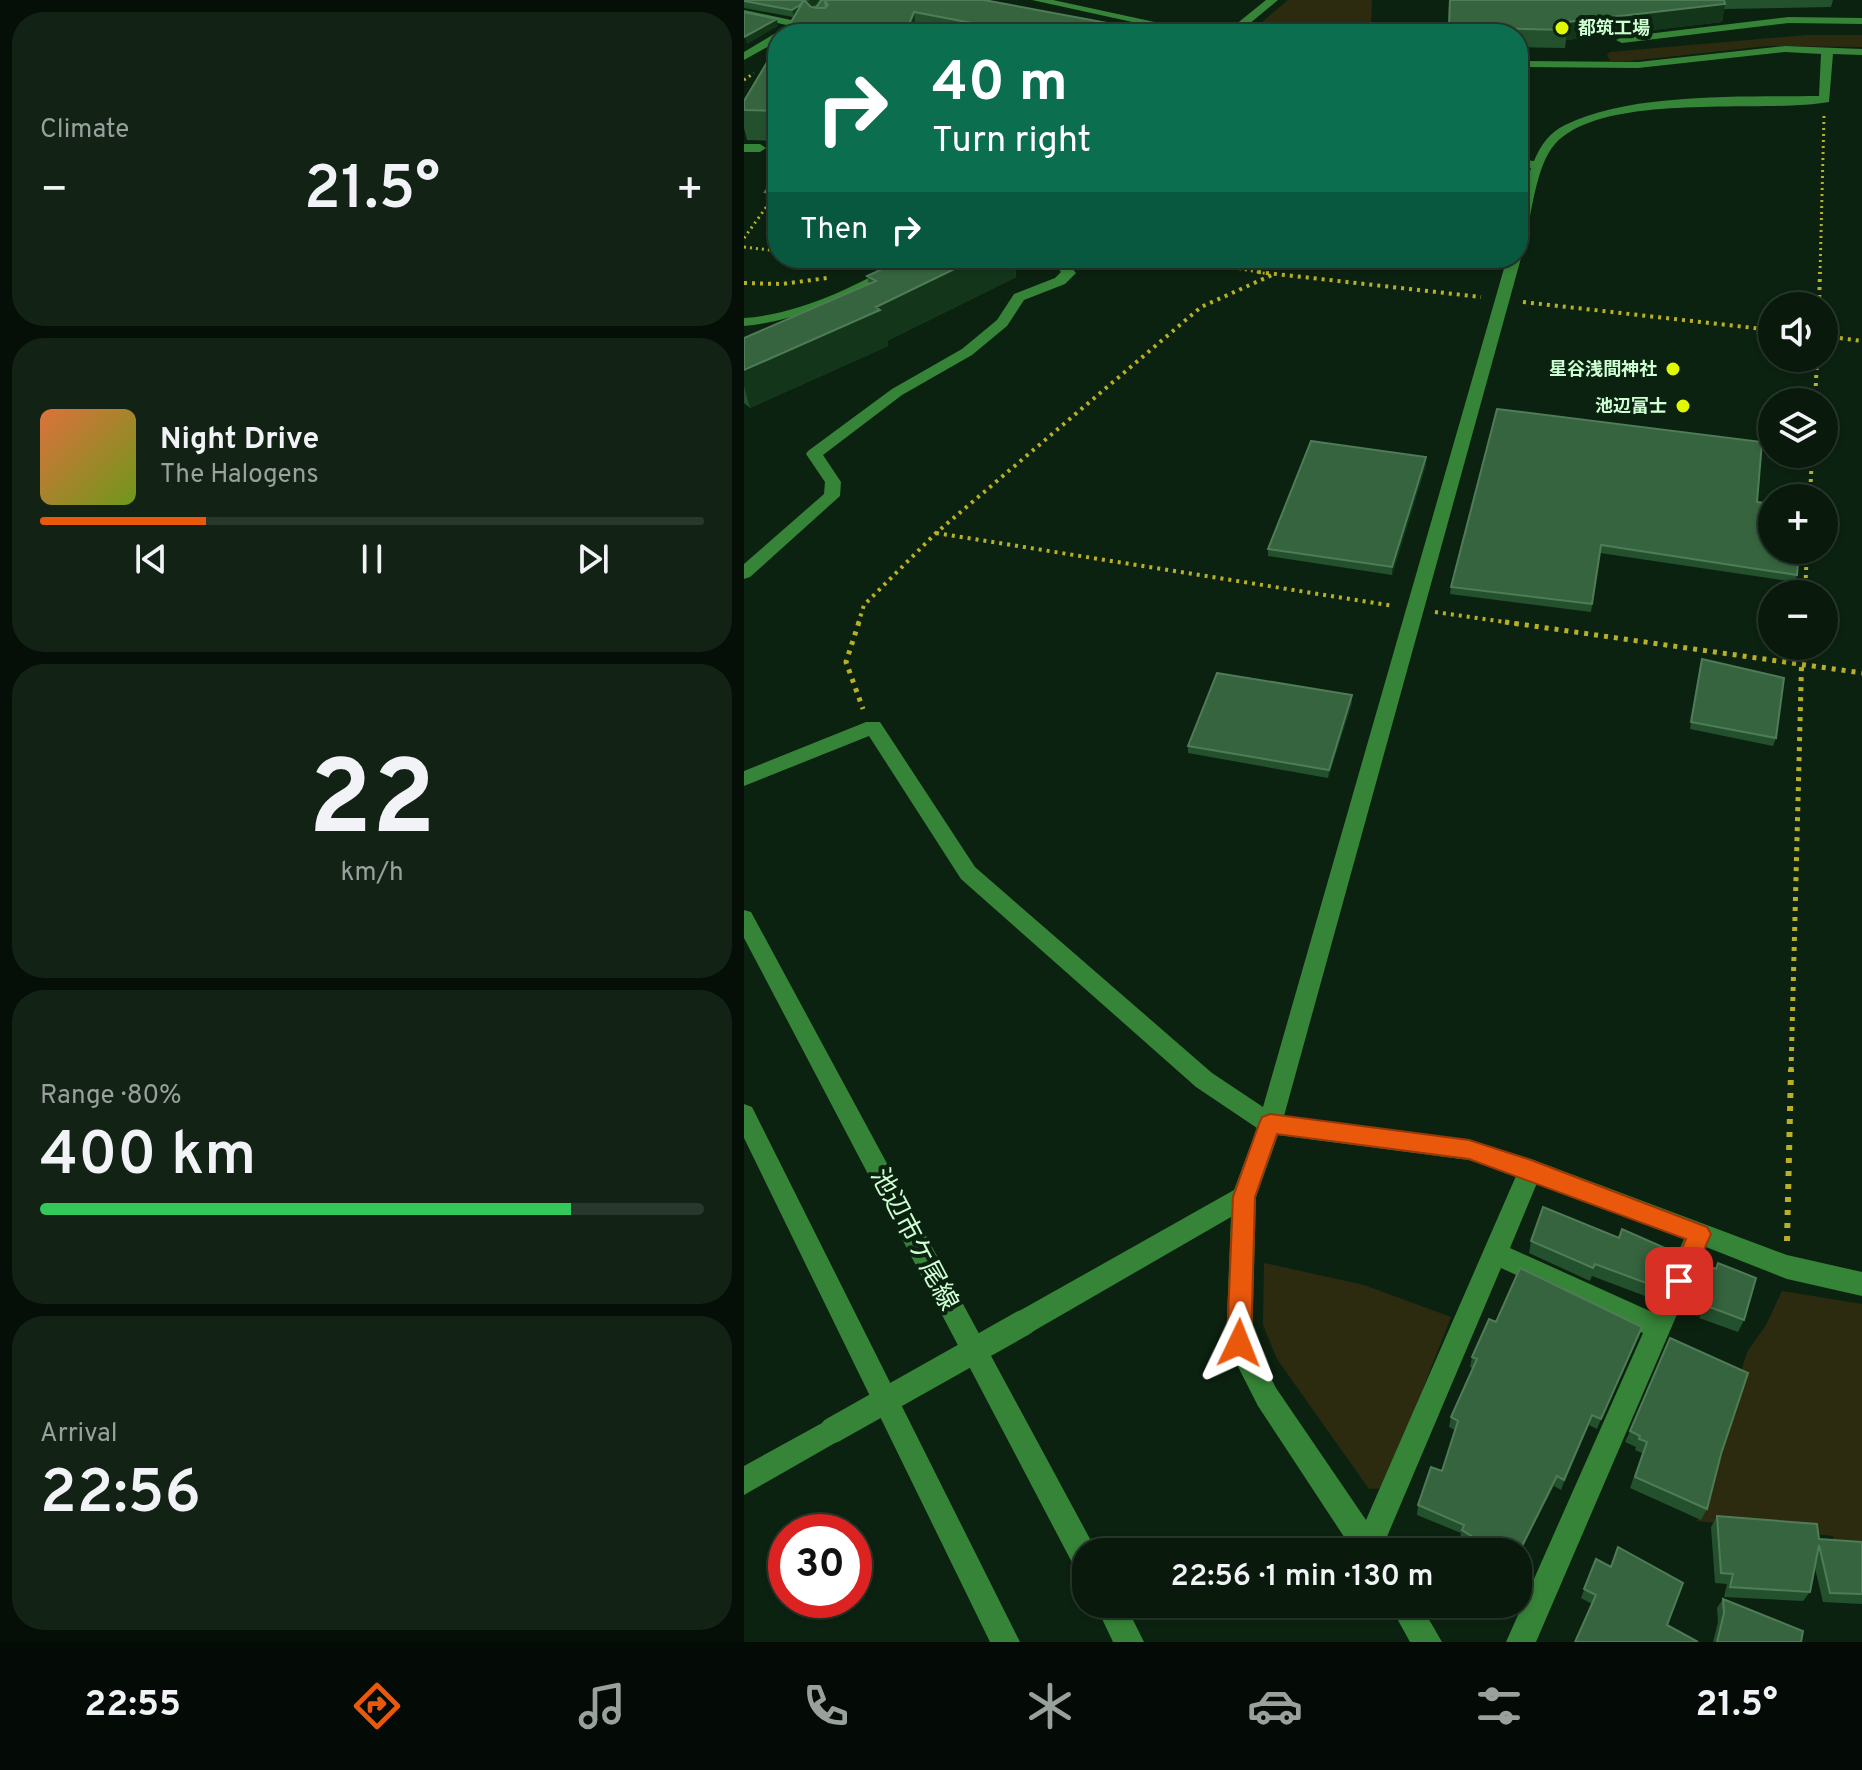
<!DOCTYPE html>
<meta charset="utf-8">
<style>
:root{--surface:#091a0c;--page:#122315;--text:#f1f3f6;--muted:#99a19d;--line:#29382d;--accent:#ea580c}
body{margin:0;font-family:Overpass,"Noto Sans JP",sans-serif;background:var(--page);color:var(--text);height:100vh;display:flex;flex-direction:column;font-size:30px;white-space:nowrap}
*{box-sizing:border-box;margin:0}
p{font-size:26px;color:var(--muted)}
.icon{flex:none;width:44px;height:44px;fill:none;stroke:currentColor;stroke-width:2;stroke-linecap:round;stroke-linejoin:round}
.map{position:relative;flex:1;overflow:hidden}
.sheet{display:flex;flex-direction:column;gap:12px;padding:12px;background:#050e07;width:744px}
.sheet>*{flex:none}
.banner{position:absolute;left:24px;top:24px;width:760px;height:244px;border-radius:32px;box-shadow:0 2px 6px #0004,0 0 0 2px var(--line);background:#0b6e4f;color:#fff;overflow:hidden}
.tools{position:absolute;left:1014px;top:292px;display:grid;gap:16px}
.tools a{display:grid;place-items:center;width:80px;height:80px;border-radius:50%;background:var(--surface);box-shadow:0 2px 6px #0004,0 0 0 2px var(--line);font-size:40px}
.speed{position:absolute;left:24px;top:1514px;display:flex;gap:16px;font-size:40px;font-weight:700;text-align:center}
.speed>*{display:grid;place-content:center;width:104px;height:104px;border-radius:50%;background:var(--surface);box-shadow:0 2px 6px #0004,0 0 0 2px var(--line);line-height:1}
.speed .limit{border:12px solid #d22;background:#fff;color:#111}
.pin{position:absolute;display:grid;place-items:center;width:68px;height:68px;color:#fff;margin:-34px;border-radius:16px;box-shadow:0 4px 12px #0006}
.me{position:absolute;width:88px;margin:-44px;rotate:2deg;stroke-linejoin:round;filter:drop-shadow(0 0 6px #0008)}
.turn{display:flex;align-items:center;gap:28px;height:168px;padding:0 32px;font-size:36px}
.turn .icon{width:104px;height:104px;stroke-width:2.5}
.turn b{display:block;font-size:56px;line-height:68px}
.then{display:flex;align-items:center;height:76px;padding:0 32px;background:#0003;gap:16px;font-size:30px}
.big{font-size:60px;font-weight:600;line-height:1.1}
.sheet .widget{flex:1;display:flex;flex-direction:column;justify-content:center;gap:12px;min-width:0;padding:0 28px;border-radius:32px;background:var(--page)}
.sheet .dial{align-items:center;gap:0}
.dial b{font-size:104px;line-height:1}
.song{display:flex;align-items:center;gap:24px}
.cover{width:96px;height:96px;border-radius:12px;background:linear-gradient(135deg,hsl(20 70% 55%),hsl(80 70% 35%))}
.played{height:8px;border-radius:4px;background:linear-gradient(90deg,var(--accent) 25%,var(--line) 25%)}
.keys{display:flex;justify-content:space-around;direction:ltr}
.heat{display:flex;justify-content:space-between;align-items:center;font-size:44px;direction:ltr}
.charge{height:12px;border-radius:6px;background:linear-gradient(90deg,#34c759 80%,var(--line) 0)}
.trip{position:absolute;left:328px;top:1538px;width:460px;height:80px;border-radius:32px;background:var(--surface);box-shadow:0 2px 6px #0004,0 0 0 2px var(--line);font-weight:600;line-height:80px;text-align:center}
.dock{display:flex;height:128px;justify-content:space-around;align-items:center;background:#040a05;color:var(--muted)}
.dock .icon{width:56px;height:56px}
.dock .selected{color:var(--accent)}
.dock b{font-size:36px;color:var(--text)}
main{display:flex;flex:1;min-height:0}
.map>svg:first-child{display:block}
</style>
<main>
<section class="sheet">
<div class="widget"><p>Climate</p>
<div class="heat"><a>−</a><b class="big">21.5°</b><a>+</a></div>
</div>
<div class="widget">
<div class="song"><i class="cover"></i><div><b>Night Drive</b><p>The Halogens</p></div></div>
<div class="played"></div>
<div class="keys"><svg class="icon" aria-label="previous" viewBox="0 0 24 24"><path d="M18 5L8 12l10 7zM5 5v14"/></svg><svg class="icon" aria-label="pause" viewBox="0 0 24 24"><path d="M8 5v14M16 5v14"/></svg><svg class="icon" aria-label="next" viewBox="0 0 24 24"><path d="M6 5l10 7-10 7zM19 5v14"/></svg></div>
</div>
<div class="widget dial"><b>22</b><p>km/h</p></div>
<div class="widget"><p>Range · 80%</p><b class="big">400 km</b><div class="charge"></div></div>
<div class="widget"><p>Arrival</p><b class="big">22:56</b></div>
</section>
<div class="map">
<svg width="1118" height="1642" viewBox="0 0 1118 1642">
<rect width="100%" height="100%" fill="#0c2210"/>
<path fill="#2d2b0f" d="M544 0H628L627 25 649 34H504Z
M1062 35H1118V47L1023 46 886 61H866L863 55 866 52Z
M520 1263 620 1285 707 1317 640 1488 625 1489 533 1359 519 1325Z
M1038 1291 1118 1304V1547H1090L1089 1536 953 1521 1003 1352 1022 1325Z"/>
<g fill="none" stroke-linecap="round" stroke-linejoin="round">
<path stroke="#b9b027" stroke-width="3" stroke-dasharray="2 4" stroke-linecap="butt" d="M0 80 10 73
M0 238 34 191
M0 247 34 251
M436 258 525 274
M1076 274 1080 116"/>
<path stroke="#b9b027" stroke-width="4" stroke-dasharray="3 5" stroke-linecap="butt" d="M514 272 737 297
M0 283 38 284 83 278
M779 302 1028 330
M1075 306 1076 272
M1080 336 1118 341
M1071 402 1073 358
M1066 498 1068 454
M192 533 650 606
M1061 594 1063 550
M691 612 775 624
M114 624 120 605 192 533 457 307 528 275"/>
<path stroke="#b9b027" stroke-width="5" stroke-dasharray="4 6" stroke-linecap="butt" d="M115 622 102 662 119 709
M761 622 1118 673
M1047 1071 1058 646"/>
<path stroke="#b9b027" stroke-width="6" stroke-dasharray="5 8" stroke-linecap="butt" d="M1043 1241 1047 1069"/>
<path fill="#358437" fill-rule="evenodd" d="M288 0H309L466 34H443Z
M522 0H534L493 34H480Z
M0 10 52 21 58 24 52 27 0 16Z
M1045 17 1118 18V24L1045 23 878 43 872 40 878 37Z
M30 34H38H34V41L0 60V52Z
M1041 46 1118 49V55L1089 54 1085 102C1018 114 860 91 811 144 792 165 787 216 781 243L774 247V214L787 168 774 167V159L790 161C796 146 806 132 821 125 887 92 1002 97 1075 96L1077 54 1041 52 894 68 774 67V61L894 62Z
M0 144H16L22 148 16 152H0Z
M775 255 777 258 540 1116 725 1140 787 1159 1043 1255 1118 1272V1296L1043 1279 962 1247 792 1642H762L899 1333 757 1268 639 1546 641 1552H610L514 1406 482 1343 487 1217 288 1332 279 1335 270 1332 266 1323 270 1314 490 1190 513 1128 452 1087 217 879 125 736 0 786V771L122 722H136L231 867 468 1073 519 1107 763 258H774ZM534 1135 725 1160 772 1176 622 1520 532 1388 508 1342 512 1197ZM793 1183 940 1239 908 1312 766 1248Z
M161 258H178C146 289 44 323 0 326V318C57 314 112 286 161 258Z
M306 258H320L332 273 321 284 280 300 263 326 228 355 158 395 79 455 97 482 96 496 6 577 0 579V564L80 494 81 482 62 454 64 451 148 389 218 349 253 320 270 294 311 278 317 272Z
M0 910 7 912 352 1550 342 1552V1574L332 1570 0 938Z
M0 1104 8 1107 276 1642H246L0 1138Z
M89 1417 98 1421 102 1430 98 1439 0 1495V1466Z
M351 1604H381L400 1642H369Z
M645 1604H676L698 1642H666Z"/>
<path stroke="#358437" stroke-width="26" d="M89 1430 279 1323"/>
</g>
<path fill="#24512d" d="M0 0H240L385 27 386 34H40L49 17 0 8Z
M705 0H1089L1087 7 980 9 978 22 822 40 821 48 774 47V34H704Z
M34 44V141L3 140 0 128V101Z
M34 173V223H30L21 192Z
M162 258H270L272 277 143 341 144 346 6 408 0 403V338L125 284 123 276Z
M682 465 648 575 524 556V549Z
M1013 502 1053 575 1051 582 856 553 847 612 706 594 707 587Z
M956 667 1032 738 1029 746 946 729Z
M608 695V703L584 778 444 753V746Z
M787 1241 926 1264 909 1299 848 1276 846 1281 785 1253Z
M958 1263 1000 1320 994 1332 955 1318 956 1315 939 1307Z
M752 1322 898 1327 853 1429 845 1425 817 1490 810 1486 774 1552H736L716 1539 717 1533 673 1515 674 1505 698 1471 711 1430 705 1427 707 1417 728 1368 726 1367 728 1357Z
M886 1431 977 1454 963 1509 957 1520 886 1488 898 1453 891 1450 892 1447 881 1442Z
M973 1516 1075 1539 1118 1542V1604L1079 1602 1071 1568 1066 1592 1059 1601 980 1597 983 1584 971 1583 967 1527Z
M852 1559 866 1566 939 1583 848 1604 837 1598Z
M979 1599 1057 1642H969L974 1622 973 1608Z"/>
<path fill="#13361a" d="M66 0H80L50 17 48 10Z
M981 4 978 22 822 40 821 48 824 22Z
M170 12 173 34H161Z
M33 19 34 26 3 44 1 37Z
M385 27 386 34H376Z
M233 258H270L272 277 143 341 144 346 6 408 0 386V370Z
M682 457V465L648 575V567Z
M608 695V703L584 778 585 770Z
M930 1252 926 1264 909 1299 913 1287Z
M898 1327 894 1337 853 1429 857 1419Z
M848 1415 845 1425 817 1490 820 1480Z
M813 1476 810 1486 774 1557V1554Z"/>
<path fill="#36643e" stroke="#4e7c56" stroke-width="2" d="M0 0H60L56 5 48 10 0 1Z
M60 0 67 7 81 8 84 5 81 1 82 0H240L385 27 376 34H286L170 12 161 34H40Z
M77 0H82L81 1 82 7 81 8H72Z
M706 0H980L981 4 824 22 823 30 705 27Z
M0 12 33 19 0 37Z
M34 44V111L0 110V101Z
M34 173V192H21Z
M162 258H233L132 307 136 310 0 370V338L132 281 123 276Z
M753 409 1018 442 1013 502 1028 504V550H1055L1053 575 857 545 848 604 707 587Z
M567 441 682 457 648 567 524 549Z
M958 659 1040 678 1032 738 947 722Z
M473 673 608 695 585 770 444 746Z
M799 1207 875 1238 878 1229 930 1252 913 1287 851 1264 849 1268 787 1241Z
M958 1263 972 1269 974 1263 1012 1278 1000 1320 960 1305 961 1303 944 1295Z
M776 1268 898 1327 857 1419 848 1415 820 1480 813 1476 774 1554V1552H753L718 1530 720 1525 674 1505 687 1467 698 1471 714 1421 707 1417 733 1359 728 1357 745 1319 752 1322Z
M926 1338 1004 1373 977 1454 963 1509 891 1477 903 1442 895 1439 896 1436 886 1431Z
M973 1516 1073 1524 1075 1539 1118 1542V1594L1086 1593 1075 1545 1066 1592 986 1587 989 1574 977 1573Z
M874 1547 939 1583 923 1625 954 1642H831L852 1595 840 1589 852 1559 867 1567Z
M979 1599 1059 1631 1057 1642H973L980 1613Z"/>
<path fill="#ea580c" stroke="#983908" stroke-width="2" d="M526 1114 725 1140 787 1160 963 1227 967 1234 943 1288 935 1291 927 1288 924 1281 942 1239 725 1159 533 1134 511 1197 507 1343 503 1351 495 1354 487 1351 483 1343 489 1197 515 1124 518 1117Z"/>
<g fill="#e0f800" stroke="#0c2210" stroke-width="3">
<circle cx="818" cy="28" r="8"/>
<circle cx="929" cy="369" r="8"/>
<circle cx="939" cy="406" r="8"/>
</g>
<g text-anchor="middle" stroke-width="8" stroke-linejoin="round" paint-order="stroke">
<g font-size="18" font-weight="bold" fill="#cdffd3" stroke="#0c2210" text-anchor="end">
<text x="834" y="34" text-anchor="start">都筑工場</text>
<text x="913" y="375">星谷浅間神社</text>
<text x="923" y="412">池辺富士</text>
</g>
<g font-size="26" fill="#cdffd3" stroke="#0c2210">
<text transform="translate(171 1239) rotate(62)" y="9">池辺市ケ尾線</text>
</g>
</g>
</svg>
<div class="tools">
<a><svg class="icon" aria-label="sound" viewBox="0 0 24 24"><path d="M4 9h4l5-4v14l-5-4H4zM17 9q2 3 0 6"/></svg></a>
<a><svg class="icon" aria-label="layers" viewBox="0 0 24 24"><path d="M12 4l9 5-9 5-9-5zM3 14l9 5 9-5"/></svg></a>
<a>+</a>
<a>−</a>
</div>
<div class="speed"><div class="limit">30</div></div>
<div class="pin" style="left:935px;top:1281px;background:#d93025"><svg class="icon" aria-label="arrive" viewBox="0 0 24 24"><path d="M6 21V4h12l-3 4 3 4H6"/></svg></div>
<svg class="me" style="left:495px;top:1343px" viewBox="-20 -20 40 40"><path d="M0-17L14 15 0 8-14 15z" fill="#ea580c" stroke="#fff" stroke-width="4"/></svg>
<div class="trip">22:56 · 1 min · 130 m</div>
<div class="banner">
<div class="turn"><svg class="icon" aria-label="right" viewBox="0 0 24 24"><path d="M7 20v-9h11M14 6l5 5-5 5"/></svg><div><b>40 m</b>Turn right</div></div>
<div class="then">Then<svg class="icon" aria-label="right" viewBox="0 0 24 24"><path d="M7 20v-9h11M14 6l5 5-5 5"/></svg></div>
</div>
</div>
</main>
<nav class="dock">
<b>22:55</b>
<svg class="icon selected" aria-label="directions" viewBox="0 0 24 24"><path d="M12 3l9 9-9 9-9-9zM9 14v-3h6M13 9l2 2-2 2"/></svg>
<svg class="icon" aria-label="music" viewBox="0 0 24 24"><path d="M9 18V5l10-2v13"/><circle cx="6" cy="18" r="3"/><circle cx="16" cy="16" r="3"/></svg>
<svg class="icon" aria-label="phone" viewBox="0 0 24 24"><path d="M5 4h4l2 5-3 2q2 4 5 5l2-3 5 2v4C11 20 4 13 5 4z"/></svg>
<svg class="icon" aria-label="climate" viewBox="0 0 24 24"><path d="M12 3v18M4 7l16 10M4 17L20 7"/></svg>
<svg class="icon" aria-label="car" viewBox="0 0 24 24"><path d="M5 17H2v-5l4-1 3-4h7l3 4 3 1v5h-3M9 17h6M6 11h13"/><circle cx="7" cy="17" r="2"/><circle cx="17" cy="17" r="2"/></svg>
<svg class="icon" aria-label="filters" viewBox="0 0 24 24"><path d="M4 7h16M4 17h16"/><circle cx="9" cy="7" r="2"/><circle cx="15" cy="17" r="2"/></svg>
<b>21.5°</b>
</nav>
